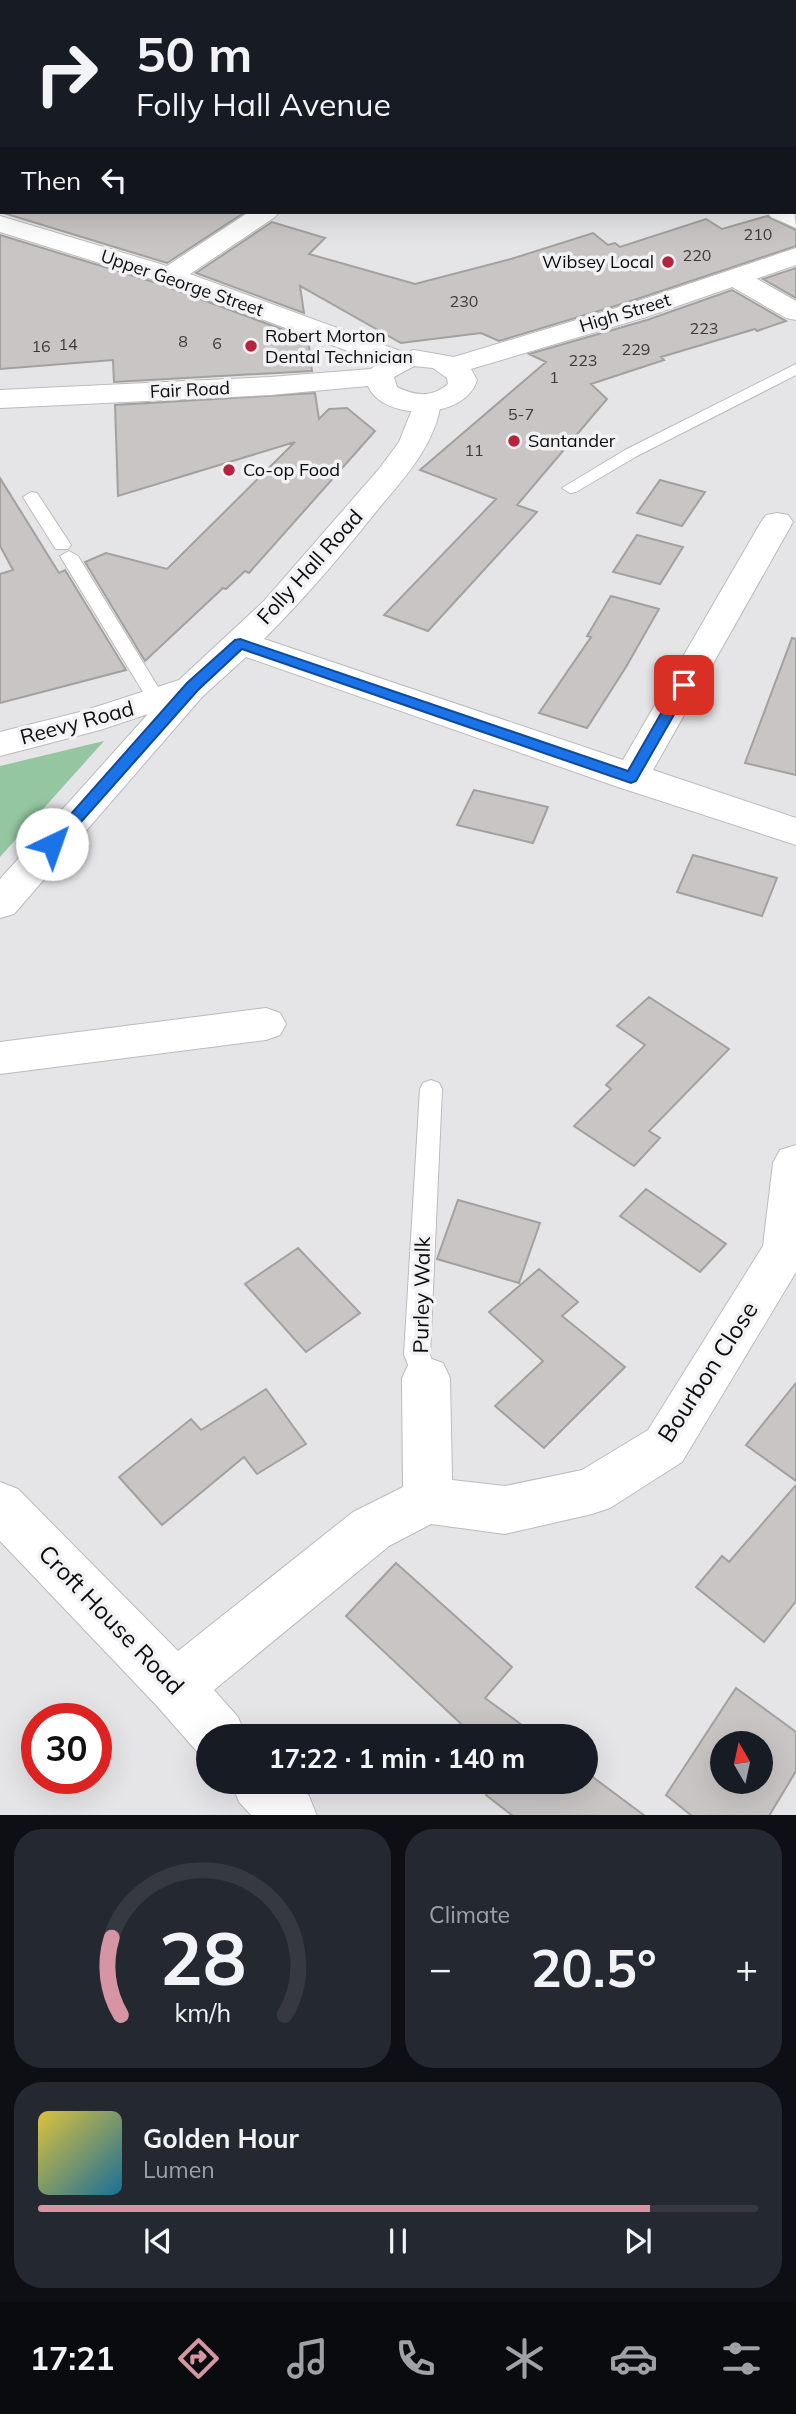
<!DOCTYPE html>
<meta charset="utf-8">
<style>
:root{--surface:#171b24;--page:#242831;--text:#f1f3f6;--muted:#9ea1a6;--line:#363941;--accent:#d695a2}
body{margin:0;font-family:Mulish,sans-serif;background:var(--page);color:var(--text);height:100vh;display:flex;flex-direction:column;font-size:26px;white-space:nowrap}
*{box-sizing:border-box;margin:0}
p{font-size:23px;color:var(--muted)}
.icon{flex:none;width:38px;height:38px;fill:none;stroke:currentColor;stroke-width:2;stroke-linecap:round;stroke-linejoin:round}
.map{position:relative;height:1815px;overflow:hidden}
.details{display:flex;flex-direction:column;gap:14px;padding:14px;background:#0d0f14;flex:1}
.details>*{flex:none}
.hud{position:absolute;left:0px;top:0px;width:796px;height:214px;box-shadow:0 7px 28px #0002;background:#171b24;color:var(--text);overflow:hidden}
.needle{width:46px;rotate:351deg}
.buttons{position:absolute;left:710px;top:1731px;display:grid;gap:14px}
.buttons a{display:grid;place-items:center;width:63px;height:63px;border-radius:50%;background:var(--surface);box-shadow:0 7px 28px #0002;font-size:35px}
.speed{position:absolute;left:21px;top:1703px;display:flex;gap:14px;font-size:35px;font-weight:700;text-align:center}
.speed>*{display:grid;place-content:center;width:91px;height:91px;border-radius:50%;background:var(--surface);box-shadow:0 7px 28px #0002;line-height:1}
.speed .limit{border:10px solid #d22;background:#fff;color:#111}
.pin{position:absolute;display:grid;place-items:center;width:60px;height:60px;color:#fff;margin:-30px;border-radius:14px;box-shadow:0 4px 10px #0006}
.me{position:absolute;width:77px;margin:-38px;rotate:42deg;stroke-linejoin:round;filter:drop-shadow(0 0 5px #0008)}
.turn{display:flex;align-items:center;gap:24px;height:147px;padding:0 21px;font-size:32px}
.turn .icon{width:91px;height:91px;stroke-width:2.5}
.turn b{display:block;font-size:49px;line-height:60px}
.then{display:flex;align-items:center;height:66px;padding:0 21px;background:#0003;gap:14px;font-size:26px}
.big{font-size:52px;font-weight:700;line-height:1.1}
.details .card{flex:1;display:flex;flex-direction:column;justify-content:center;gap:10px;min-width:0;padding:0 24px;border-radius:28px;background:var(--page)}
.details .dial{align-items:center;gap:0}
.dial svg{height:182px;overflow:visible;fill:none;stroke:var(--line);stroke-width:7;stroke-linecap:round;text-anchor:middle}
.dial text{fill:var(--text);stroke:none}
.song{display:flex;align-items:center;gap:21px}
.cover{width:84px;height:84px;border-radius:10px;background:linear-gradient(135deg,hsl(50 70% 55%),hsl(200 70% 35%))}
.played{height:7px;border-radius:4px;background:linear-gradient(90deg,var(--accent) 85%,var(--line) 85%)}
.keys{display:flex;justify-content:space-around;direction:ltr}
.heat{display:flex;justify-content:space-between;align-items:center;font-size:38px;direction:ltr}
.details .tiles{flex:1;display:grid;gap:14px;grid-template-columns:1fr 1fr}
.card:last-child{grid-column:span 2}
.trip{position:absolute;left:196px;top:1724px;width:402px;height:70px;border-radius:35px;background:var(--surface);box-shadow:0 7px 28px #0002;font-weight:700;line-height:70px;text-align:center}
.tab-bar{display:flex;height:112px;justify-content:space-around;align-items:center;background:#090b0e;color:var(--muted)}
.tab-bar .icon{width:49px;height:49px}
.tab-bar .on{color:var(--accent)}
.tab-bar b{font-size:32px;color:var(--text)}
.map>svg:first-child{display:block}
</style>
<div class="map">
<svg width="796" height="1816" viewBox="0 0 796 1816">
<rect width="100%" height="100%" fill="#e5e5e7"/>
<path fill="#94c6a1" d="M104 741 0 857V766Z"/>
<path fill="#c8c5c4" stroke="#a3a1a0" stroke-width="2" fill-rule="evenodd" d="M0 212H235L242 214 167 263Z
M767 216 796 230V246L625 303 499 341 481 333 401 343 300 286 304 313 196 273 272 222 325 238 309 254 415 284 511 259 593 233 608 245 615 243 620 247 706 219 722 229Z
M0 235 160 284 308 339 312 371 114 382 113 360 0 369Z
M796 268V298L763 279Z
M732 290 786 321 757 331 755 329 661 357 664 360 591 384 607 399 517 505 537 512 428 631 384 615 496 499 420 470 546 362 529 354 647 320Z
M315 393 319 419 329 409 347 408 375 431 249 573 245 571 226 589 223 588 145 661 85 562 106 553 167 569 295 442 118 496 115 405Z
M0 478 59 573 65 570 126 670 0 703V574L13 570 0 546Z
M660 480 705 492 682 526 637 513Z
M637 535 683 547 660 584 613 572Z
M611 596 659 609 626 667 587 728 539 713 591 637 587 636Z
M792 638 796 639V775L745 763Z
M474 790 548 807 533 843 457 825Z
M693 855 777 878 762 916 677 892Z
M649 997 729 1049 649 1131 660 1138 634 1166 574 1126 611 1089 606 1085 645 1045 617 1026Z
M646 1189 726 1244 700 1272 620 1216Z
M458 1200 540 1223 519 1283 437 1259Z
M298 1248 360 1313 306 1352 245 1284Z
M539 1269 578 1302 562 1316 625 1367 544 1448 495 1406 543 1361 489 1312Z
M796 1383V1481L746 1445Z
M266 1389 306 1444 257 1474 244 1457 162 1525 119 1477 191 1419 201 1430Z
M796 1485V1601L764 1642 696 1587 722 1556 729 1562Z
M396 1563 512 1667 485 1698 537 1736H474L346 1616Z
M736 1688 796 1732V1771L769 1816H692L666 1795ZM723 1743H761V1782H723Z
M586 1772 645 1816H513L486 1795 495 1782H586Z"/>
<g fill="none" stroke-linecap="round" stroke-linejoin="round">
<defs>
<path id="lane" d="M796 364V375L637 456 576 492 570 493 562 488 625 450Z
M31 492 37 493 71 545 68 549H56L53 545 23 497Z
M69 551 78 556 166 700 164 704H150L148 700 60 556Z
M431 1080 439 1083 442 1089 430 1355 439 1378 435 1386 426 1390 417 1386 404 1355 420 1089 423 1083Z"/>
<path id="street" d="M556 0H591L555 2Z
M0 8H2V20H0Z
M794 147H796V162H794Z
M794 209 796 228 771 217 767 212H794Z
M249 212H279L275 217 190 274 411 355 415 361 411 367 401 369 391 367 161 282 0 232V216L167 266Z
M736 270 745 272 796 301V320L786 318 727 284 723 278 727 272Z
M427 394 437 397 441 403C434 448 403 479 375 513 340 557 303 600 264 639L623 760 761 522 766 515 777 513 788 515 793 522 653 770 796 818V845L618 787 246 657 202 697 14 914 0 918V879L148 714 100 730 0 756V732L80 712 179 680 264 601 379 469 399 442 417 397Z
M266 1008 280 1013 286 1024 280 1035 266 1040 0 1074V1042Z
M796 1145V1272L682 1462 610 1508 592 1514 505 1534 431 1524 389 1546 214 1690 238 1717 246 1736H208V1759L200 1755 157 1706 0 1541V1482L18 1489 178 1651 353 1512 403 1487 402 1378 409 1363 426 1357 443 1363 450 1378 452 1480 505 1486 582 1470 648 1430 763 1246 773 1163 780 1150Z
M231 1782H296L309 1796 317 1816H252L239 1802Z"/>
<path id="secondary" d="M796 248V265L646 317 471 369 477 380C466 420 383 422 368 386L270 395 0 408V390L270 377 371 369 384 358 414 350 454 357 626 305ZM414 366 433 368 447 378 448 384C432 398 415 396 397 387L394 377Z"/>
</defs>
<use href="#lane" stroke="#bbbbbd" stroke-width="2"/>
<use href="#street" stroke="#bbbbbd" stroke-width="2"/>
<use href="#secondary" stroke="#bbbbbd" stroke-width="2"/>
<use href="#lane" fill="#fff" fill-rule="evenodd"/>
<use href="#street" fill="#fff" fill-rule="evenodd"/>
<use href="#secondary" fill="#fff" fill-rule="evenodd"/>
</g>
<path fill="#1a73e8" stroke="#114b97" stroke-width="2" d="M240 639 628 771 679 682 684 680 691 685 636 781 631 783 242 649 198 690 58 848H47L45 844 47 841 187 683 235 640Z"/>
<g fill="#b5233c" stroke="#f2f2f5" stroke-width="2.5">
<circle cx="668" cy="262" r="7"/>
<circle cx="251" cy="346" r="7"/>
<circle cx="514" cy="441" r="7"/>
<circle cx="229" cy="470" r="7"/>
</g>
<g text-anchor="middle" stroke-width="7" stroke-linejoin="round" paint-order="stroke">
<g font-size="16" fill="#3b3a3b">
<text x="758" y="240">210</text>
<text x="697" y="261">220</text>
<text x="464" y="307">230</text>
<text x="704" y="334">223</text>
<text x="183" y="347">8</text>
<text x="217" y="349">6</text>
<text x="68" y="350">14</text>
<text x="41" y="352">16</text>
<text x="636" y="355">229</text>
<text x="583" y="366">223</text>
<text x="554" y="383">1</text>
<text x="521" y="420">5-7</text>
<text x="474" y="456">11</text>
</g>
<g font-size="18" fill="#0c0c0d" stroke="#f2f2f5" text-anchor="start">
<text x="654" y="268" text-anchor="end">Wibsey Local</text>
<text x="265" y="342">Robert Morton<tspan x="265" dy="21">Dental Technician</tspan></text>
<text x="528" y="447">Santander</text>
<text x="243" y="476">Co-op Food</text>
</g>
<g font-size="18" fill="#0c0c0d" stroke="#f2f2f5">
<text transform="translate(182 283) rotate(19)" y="6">Upper George Street</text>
<text transform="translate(625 313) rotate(-17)" y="6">High Street</text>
<text transform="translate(190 390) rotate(-3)" y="6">Fair Road</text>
</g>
<g font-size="21" fill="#0c0c0d" stroke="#f2f2f5">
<text transform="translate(310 567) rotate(-48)" y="7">Folly Hall Road</text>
<text transform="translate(77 723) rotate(-15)" y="7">Reevy Road</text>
<text transform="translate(422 1295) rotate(-89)" y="7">Purley Walk</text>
</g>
<g font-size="24" fill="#0c0c0d" stroke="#f2f2f5">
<text transform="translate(708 1372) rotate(-57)" y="8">Bourbon Close</text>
<text transform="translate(111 1620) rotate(46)" y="8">Croft House Road</text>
</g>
</g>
</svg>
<div class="buttons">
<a><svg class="needle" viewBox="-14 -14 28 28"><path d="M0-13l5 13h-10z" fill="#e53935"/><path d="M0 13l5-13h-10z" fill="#9ea1a6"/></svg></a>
</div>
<div class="speed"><div class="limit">30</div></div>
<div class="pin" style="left:684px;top:685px;background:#d93025"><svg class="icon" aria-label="arrive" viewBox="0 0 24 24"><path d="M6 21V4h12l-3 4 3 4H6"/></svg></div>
<svg class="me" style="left:52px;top:844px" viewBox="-20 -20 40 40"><circle r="19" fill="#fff"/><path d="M0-13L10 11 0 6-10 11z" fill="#1a73e8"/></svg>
<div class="trip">17:22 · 1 min · 140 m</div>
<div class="hud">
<div class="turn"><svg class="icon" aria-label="right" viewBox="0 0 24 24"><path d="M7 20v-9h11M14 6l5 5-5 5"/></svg><div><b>50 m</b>Folly Hall Avenue</div></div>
<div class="then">Then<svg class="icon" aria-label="left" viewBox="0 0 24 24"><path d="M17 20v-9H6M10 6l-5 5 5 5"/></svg></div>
</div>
</div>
<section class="details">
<div class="tiles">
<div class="card dial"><svg viewBox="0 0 100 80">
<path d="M14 69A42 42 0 1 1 86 69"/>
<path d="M14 69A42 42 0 0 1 10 35" stroke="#d695a2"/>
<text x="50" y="56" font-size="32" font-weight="700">28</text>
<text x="50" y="72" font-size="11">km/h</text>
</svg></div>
<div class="card"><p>Climate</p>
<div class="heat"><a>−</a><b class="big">20.5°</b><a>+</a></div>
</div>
<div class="card">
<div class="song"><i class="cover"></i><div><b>Golden Hour</b><p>Lumen</p></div></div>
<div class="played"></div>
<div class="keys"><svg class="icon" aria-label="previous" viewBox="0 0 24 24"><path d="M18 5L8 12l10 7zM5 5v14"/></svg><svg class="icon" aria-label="pause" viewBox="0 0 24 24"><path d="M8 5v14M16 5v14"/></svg><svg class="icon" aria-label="next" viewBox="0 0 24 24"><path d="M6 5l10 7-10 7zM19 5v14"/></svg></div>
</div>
</div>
</section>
<nav class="tab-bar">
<b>17:21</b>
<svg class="icon on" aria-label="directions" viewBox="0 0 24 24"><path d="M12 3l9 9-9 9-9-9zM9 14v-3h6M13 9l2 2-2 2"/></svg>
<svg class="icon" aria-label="music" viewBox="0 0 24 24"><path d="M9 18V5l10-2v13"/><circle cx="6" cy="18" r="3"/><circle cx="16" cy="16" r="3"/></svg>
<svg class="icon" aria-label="phone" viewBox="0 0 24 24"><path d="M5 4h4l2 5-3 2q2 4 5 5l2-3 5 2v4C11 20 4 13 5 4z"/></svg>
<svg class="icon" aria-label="climate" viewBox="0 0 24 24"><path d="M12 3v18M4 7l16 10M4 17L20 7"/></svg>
<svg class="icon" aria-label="car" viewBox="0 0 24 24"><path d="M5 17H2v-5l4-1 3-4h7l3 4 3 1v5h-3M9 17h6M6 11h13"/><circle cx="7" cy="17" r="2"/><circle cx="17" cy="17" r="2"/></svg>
<svg class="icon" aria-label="filters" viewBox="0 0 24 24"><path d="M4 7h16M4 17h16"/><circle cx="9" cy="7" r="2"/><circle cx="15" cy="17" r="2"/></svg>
</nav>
